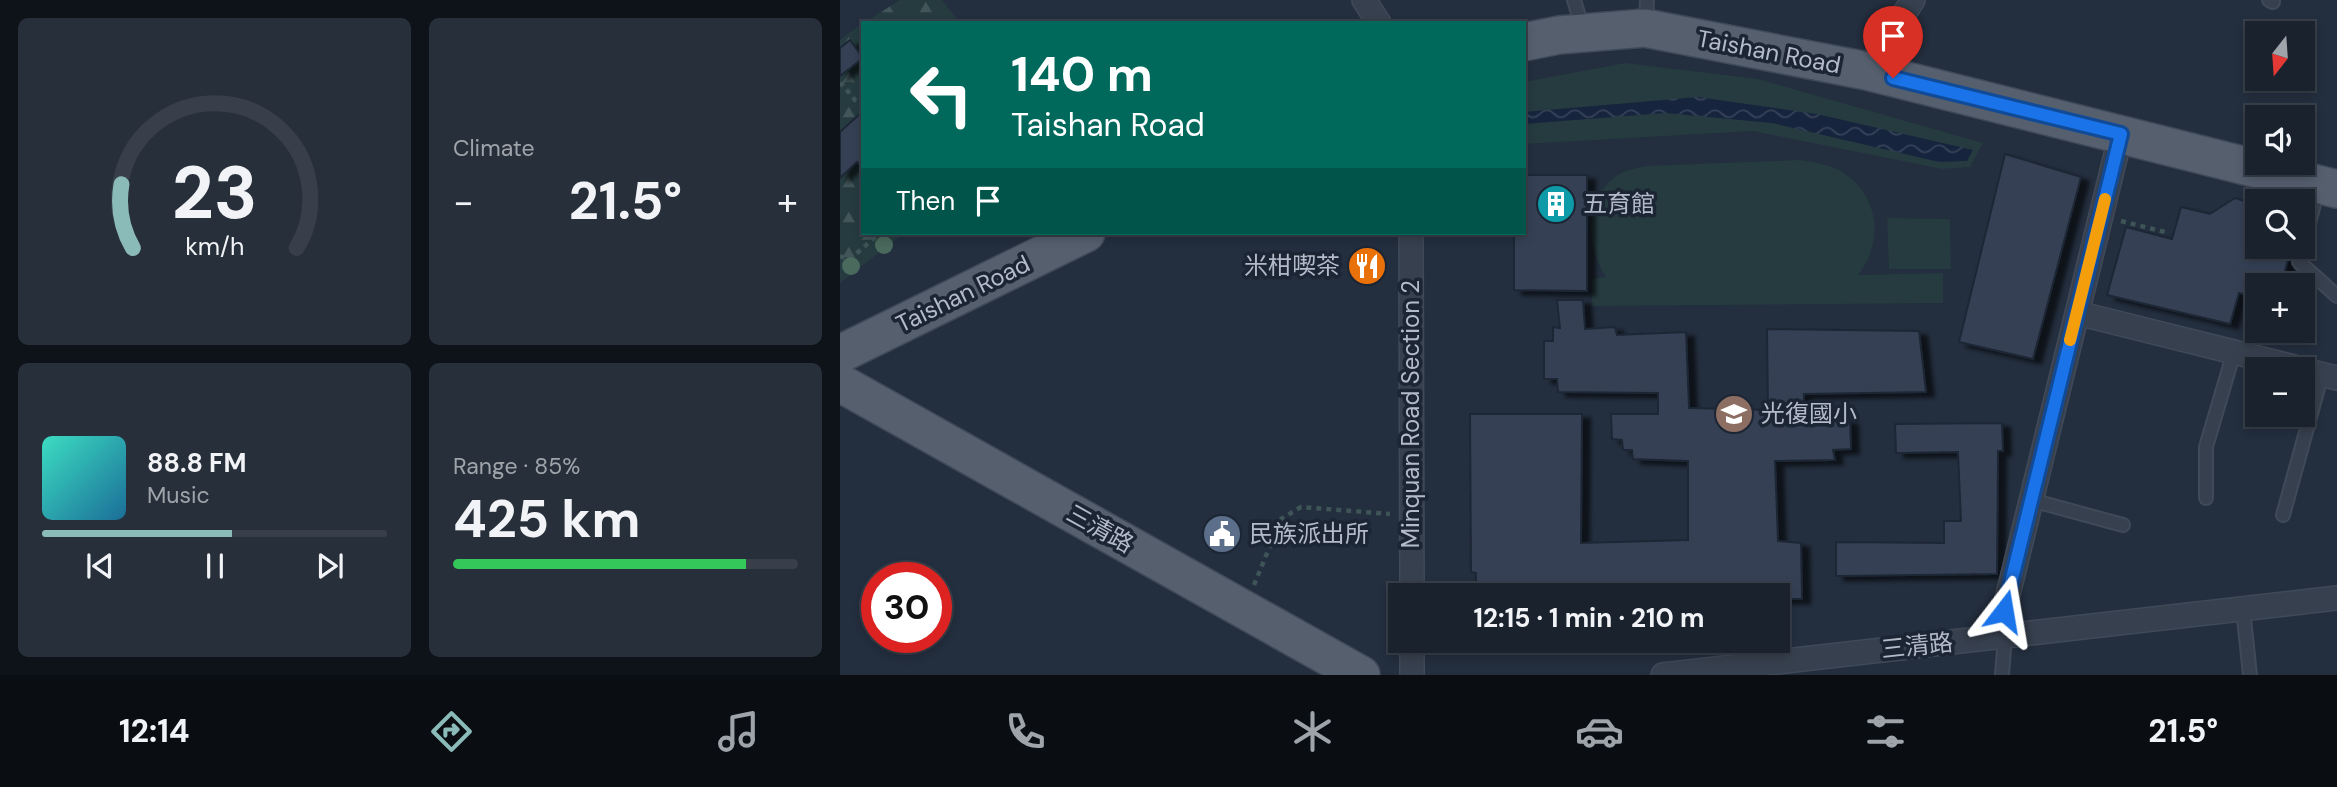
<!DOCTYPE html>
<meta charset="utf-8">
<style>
:root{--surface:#1a222e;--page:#272f3a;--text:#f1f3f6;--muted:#9fa4aa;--line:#383f4a;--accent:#8bbbb9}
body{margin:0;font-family:"DM Sans","Noto Sans TC",sans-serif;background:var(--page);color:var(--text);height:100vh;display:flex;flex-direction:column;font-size:26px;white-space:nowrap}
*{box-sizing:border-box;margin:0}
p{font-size:23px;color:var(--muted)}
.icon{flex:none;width:38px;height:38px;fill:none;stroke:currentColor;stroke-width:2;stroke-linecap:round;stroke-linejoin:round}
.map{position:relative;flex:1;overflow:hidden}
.panel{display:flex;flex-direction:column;gap:18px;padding:18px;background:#0e1319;width:840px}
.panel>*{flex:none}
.top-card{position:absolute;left:21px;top:21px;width:665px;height:214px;border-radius:0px;box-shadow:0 4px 10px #0003,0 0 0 2px var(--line);background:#00695c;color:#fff;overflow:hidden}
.needle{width:46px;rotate:197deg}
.fabs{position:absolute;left:1405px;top:21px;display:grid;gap:14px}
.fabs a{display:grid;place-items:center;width:70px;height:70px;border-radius:0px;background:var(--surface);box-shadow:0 4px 10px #0003,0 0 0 2px var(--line);font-size:35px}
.speed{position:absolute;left:21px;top:562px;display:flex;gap:14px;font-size:35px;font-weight:700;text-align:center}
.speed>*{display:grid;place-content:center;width:91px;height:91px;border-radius:50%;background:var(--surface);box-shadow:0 4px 10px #0003,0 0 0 2px var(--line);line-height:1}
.speed .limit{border:10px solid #d22;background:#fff;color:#111}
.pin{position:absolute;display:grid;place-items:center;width:60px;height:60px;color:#fff;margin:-72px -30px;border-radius:50% 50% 50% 0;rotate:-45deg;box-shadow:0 0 7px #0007}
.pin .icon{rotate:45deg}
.me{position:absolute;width:77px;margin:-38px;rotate:14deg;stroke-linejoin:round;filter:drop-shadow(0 0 5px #0008)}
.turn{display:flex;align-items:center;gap:24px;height:147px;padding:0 35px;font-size:32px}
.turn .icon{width:91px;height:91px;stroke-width:2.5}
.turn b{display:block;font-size:49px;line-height:60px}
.then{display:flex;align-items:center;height:66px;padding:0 35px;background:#0003;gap:14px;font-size:26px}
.big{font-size:52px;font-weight:700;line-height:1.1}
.panel .tile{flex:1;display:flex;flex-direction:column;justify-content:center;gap:10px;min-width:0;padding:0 24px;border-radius:10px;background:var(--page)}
.panel .dial{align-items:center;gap:0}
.dial svg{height:182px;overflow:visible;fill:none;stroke:var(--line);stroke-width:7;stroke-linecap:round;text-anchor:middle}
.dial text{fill:var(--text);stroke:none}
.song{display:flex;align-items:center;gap:21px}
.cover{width:84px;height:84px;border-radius:10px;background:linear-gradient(135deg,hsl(170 70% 55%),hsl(200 70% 35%))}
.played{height:7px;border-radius:4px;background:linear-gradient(90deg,var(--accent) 55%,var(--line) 55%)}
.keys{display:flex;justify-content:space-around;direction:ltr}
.heat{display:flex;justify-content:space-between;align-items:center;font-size:38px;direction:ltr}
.charge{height:10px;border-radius:5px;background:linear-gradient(90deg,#34c759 85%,var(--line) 0)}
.panel .tiles{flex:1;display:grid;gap:18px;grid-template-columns:repeat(2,1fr)}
.trip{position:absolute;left:548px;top:583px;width:402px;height:70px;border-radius:0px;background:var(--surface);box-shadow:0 4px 10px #0003,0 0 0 2px var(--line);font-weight:700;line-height:70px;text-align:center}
.tabs{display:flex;height:112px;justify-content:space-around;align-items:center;background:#0a0e12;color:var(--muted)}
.tabs .icon{width:49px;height:49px}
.tabs .current{color:var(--accent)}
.tabs b{font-size:32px;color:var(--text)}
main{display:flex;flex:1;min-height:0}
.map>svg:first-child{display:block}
</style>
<main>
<section class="panel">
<div class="tiles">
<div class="tile dial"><svg viewBox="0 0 100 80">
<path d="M14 69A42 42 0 1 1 86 69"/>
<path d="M14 69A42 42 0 0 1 9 41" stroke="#8bbbb9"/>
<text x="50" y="56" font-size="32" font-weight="700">23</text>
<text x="50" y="72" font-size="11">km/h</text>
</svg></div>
<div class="tile"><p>Climate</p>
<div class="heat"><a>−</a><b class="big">21.5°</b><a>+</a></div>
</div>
<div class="tile">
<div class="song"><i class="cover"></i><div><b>88.8 FM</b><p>Music</p></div></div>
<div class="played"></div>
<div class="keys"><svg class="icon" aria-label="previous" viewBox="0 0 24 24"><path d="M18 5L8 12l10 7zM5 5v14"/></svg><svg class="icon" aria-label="pause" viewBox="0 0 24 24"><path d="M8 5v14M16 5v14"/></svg><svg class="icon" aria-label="next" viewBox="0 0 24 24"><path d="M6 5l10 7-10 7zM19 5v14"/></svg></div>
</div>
<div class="tile"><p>Range · 85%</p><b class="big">425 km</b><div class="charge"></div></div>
</div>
</section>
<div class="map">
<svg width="1497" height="675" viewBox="0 0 1497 675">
<defs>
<pattern id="forest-firs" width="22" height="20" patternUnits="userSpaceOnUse" patternTransform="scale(1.75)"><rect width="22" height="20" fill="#253b3f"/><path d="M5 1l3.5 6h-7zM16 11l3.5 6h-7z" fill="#425559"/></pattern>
<pattern id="water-waves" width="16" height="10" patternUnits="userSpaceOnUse" patternTransform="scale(1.75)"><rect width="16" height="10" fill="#16243d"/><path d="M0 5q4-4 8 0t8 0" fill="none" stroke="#364258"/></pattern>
<filter id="shadow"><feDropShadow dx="8" dy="4.5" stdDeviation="2" flood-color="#0009"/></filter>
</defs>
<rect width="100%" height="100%" fill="#232e3e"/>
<path fill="#253b3f" d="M785 63 918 79 1143 143 1130 167 1102 169 913 131 684 144V82Z
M959 160C973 162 988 164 1001 171 1039 194 1045 241 1018 275L1103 273V303L752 306V279L766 277C747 249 744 206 770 181 780 171 793 169 806 166Z
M1047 218 1110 219 1111 269H1049Z"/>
<path fill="url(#forest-firs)" d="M60 0H102L120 23H24Z
M23 23V233H64L0 283V40Z"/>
<path fill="url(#water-waves)" d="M858 97 977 114 1133 150 1127 161 1099 162 932 123 825 113 684 124V112Z"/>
<path fill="#354154" stroke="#1e2735" stroke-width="2" filter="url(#shadow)" d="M10 40 23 58 0 76V48Z
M23 111V168L17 162 0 178V132Z
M1165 154 1241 177 1193 359 1119 342Z
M684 175H747V291L674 290V233H684Z
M1395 198 1418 205V247H1451L1443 279 1411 272 1407 295 1399 293 1390 324 1267 295 1286 227 1332 239 1341 207 1370 214Z
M717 300H743L745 329 775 327 777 335 846 332 849 408 928 410 927 329 1079 331 1086 392 964 394 963 416 1010 420 1011 449 993 450 995 460 935 461 938 541 961 543 962 599H938V595H842L843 583H792V595H664L636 592V573L631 572 630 414H742L741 543 848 540V461L793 459 792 450H783L782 440 772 439 771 414H818V393L718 392 717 379H704V341H713V327L720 328Z
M1162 423 1163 451H1158L1157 574 996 576V542L1104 543V521H1121L1118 452 1056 453 1055 424Z"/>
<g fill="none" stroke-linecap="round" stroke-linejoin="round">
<defs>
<path id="service" d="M734 0 743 30
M1429 0 1433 2
M806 25 807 0
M1478 189 1459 262 1497 296
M1439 201 1445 177
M1366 498V447L1394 352
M1191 500 1283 525
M1443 515 1482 374
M1403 609 1410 675
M1162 675 1165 636"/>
<path id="minor" d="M524 0 539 23
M1027 71 1073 0
M571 233 572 595
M1237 313 1462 369
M1463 370 1497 378
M1165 636 1164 611 1281 134
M572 640V675
M823 675 1497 598"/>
<path id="primary" d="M684 42 719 35 805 28 1027 71 1497 189
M0 354 246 233
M0 383 521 675"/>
</defs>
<use href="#service" stroke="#404957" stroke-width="16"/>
<use href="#minor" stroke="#404957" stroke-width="26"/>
<use href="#primary" stroke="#404957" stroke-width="40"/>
<path stroke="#3e5457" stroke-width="4.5" stroke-dasharray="5 5" stroke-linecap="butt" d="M0 86 2 84 15 100 23 103
M1281 221 1329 233
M0 256 9 260 40 233
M414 585 441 519 461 507 550 514"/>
<use href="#service" stroke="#37404e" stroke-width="12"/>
<use href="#minor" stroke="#37404e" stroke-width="23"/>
<use href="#primary" stroke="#555f6e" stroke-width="37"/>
</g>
<g fill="#4a6a5d">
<circle cx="44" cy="245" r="9"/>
<circle cx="11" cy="266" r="9"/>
</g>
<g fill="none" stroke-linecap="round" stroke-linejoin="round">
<defs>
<path id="route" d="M1053 78 1281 134 1164 611"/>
</defs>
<use href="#route" stroke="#114b97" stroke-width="18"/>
<use href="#route" stroke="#1a73e8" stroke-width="12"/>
<path stroke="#f59e0b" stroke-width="12" d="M1230 340 1265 199"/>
</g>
<defs>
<symbol id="building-disc" viewBox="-11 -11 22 22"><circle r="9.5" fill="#0f9aa8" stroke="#1c2533"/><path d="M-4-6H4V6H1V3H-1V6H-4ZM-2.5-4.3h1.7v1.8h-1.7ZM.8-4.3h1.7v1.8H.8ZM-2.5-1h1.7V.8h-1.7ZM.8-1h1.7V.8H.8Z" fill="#fff"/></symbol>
<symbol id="restaurant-disc" viewBox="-11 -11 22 22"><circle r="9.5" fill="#e8710a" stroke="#1c2533"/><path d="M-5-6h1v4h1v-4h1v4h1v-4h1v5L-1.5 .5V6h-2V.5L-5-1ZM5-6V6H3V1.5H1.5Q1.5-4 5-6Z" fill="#fff"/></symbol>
<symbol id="school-disc" viewBox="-11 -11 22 22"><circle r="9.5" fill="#8d6e63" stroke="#1c2533"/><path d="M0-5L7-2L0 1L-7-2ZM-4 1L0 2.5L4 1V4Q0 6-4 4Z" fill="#fff"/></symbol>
<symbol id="civic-disc" viewBox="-11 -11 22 22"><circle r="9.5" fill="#5c6f8a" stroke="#1c2533"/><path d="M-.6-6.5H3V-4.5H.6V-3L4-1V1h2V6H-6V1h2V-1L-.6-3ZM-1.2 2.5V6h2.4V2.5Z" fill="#fff"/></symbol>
</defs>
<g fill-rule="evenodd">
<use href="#building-disc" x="694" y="182" width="44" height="44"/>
<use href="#restaurant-disc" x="505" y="244" width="44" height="44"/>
<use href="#school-disc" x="872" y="392" width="44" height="44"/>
<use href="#civic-disc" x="360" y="512" width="44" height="44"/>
</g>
<g text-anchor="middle" stroke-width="7" stroke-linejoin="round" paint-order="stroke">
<g font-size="24" fill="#b3bbc9" stroke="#1c2533">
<text transform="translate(929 52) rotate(11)" y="8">Taishan Road</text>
<text transform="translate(123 294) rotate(-26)" y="8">Taishan Road</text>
<text transform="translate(571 414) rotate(-90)" y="8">Minquan Road Section 2</text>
<text transform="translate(260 529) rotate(29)" y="8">三清路</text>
<text transform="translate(1077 646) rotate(-6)" y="8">三清路</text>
</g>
<g font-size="24" fill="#b3bbc9" stroke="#1c2533" text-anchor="start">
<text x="743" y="212">五育館</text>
<text x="500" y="274" text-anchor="end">米柑喫茶</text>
<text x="921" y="422">光復國小</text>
<text x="409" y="542">民族派出所</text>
</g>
</g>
</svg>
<div class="fabs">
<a><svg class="needle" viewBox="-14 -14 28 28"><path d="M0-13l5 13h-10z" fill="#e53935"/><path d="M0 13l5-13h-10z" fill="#9fa4aa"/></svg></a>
<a><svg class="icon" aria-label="sound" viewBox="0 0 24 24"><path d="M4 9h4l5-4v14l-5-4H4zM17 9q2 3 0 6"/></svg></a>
<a><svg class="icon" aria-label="search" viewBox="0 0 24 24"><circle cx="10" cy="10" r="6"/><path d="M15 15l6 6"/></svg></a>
<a>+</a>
<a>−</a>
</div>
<div class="speed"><div class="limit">30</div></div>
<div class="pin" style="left:1053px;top:78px;background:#d93025"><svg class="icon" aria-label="arrive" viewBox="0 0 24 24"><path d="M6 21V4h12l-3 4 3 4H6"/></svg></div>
<svg class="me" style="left:1164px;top:611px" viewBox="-20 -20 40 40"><path d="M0-17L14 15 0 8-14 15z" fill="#1a73e8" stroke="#fff" stroke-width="4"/></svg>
<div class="trip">12:15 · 1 min · 210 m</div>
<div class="top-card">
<div class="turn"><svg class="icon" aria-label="left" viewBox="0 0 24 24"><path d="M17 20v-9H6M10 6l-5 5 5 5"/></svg><div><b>140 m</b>Taishan Road</div></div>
<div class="then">Then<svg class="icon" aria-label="arrive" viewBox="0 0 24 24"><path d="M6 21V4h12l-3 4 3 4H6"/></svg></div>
</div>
</div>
</main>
<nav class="tabs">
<b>12:14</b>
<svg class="icon current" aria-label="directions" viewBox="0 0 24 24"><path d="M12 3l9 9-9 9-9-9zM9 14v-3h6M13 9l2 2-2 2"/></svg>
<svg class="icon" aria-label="music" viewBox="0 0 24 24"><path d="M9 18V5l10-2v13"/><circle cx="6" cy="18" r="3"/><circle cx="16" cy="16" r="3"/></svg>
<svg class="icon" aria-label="phone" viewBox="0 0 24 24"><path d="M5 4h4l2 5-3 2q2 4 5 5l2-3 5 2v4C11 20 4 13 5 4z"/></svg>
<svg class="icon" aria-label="climate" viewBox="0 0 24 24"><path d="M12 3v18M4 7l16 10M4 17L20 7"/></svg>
<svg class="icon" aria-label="car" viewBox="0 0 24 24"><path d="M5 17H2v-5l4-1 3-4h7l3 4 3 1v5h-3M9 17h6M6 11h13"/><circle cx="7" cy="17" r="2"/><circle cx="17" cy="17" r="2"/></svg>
<svg class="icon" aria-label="filters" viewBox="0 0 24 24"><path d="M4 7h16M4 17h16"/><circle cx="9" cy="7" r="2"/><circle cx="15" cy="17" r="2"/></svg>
<b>21.5°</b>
</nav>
